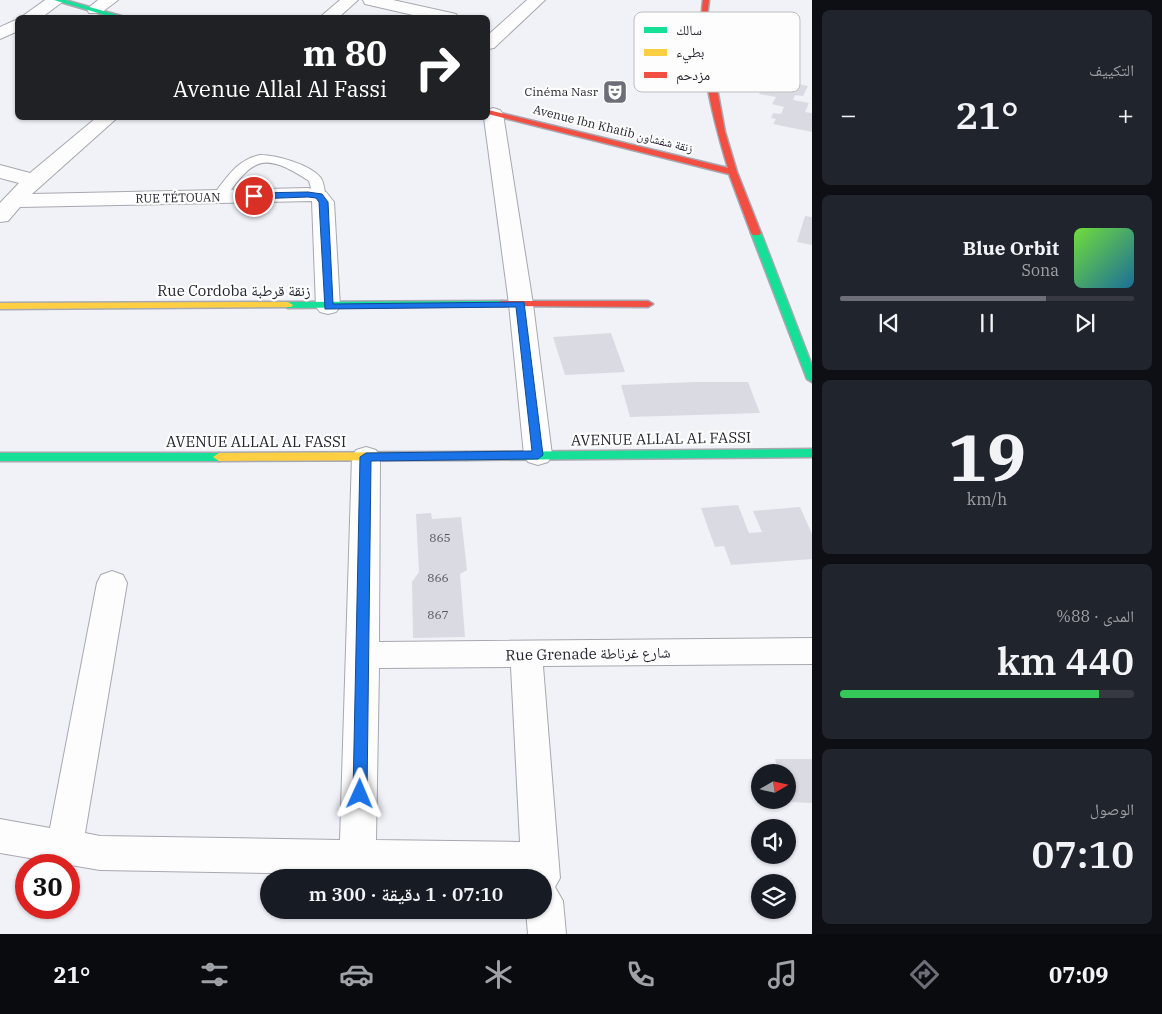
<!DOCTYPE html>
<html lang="ar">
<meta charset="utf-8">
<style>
:root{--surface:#171b24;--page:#20242c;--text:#f1f3f6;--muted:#9ea1a6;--line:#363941;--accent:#6e6e78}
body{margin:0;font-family:"IBM Plex Serif","Noto Naskh Arabic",serif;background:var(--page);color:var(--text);direction:rtl;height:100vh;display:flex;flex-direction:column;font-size:19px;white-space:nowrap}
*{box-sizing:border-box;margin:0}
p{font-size:16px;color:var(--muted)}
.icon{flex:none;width:28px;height:28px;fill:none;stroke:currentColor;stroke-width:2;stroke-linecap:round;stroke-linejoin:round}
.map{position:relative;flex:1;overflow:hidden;direction:ltr}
.sheet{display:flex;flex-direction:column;gap:10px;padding:10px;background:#0d0f14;width:350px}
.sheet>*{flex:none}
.top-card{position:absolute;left:15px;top:15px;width:475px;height:105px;border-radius:8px;box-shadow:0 1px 4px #0004;direction:rtl;background:#202124;color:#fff;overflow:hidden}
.needle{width:32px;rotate:81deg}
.controls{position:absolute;left:751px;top:764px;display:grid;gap:10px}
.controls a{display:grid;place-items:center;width:45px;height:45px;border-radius:50%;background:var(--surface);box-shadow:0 1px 4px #0004;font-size:25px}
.speed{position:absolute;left:15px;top:854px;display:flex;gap:10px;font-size:25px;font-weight:700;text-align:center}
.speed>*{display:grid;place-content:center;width:65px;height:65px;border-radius:50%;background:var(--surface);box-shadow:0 1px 4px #0004;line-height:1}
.speed .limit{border:8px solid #d22;background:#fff;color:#111}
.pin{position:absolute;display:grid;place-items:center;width:42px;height:42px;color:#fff;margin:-21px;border:2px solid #fff;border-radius:50%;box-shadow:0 1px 5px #0007}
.me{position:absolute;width:55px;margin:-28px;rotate:1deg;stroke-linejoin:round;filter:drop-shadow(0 0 4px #0008)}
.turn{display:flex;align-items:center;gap:18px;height:105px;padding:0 20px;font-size:22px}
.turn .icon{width:65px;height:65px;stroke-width:2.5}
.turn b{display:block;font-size:35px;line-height:42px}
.big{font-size:38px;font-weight:600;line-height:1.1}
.sheet .tile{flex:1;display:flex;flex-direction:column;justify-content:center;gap:8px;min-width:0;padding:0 18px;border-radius:8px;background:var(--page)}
.sheet .dial{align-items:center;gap:0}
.dial b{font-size:65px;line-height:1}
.song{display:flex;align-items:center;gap:15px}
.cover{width:60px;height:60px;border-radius:8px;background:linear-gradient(135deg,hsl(100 70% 55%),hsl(200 70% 35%))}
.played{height:5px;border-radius:2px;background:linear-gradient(90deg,var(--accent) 70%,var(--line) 70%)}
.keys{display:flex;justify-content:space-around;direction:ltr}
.heat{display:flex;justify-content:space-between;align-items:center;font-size:28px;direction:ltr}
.charge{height:8px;border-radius:4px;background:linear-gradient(90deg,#34c759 88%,var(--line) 0)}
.trip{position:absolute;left:260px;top:869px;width:292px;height:50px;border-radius:25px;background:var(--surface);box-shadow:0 1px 4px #0004;font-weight:600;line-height:50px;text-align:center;direction:rtl}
.tabs{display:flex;height:80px;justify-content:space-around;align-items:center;background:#090b0e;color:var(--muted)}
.tabs .icon{width:35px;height:35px}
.tabs .selected{color:var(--accent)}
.tabs b{font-size:22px;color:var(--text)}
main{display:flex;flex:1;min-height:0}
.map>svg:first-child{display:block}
</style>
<main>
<section class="sheet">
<div class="tile"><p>التكييف</p>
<div class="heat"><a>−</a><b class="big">21°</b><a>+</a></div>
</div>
<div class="tile">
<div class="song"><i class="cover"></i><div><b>Blue Orbit</b><p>Sona</p></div></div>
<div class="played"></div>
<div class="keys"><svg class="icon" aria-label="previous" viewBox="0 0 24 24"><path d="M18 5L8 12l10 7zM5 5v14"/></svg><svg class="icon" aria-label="pause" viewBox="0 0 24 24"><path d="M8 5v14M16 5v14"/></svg><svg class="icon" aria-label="next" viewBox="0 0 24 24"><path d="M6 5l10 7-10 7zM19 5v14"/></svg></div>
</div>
<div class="tile dial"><b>19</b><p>km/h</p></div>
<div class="tile"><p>المدى · 88%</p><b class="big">440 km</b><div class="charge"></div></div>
<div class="tile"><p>الوصول</p><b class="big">07:10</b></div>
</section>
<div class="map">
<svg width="812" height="934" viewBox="0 0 812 934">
<rect width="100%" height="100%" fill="#f1f2f8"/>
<path fill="#dadae3" d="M782 78 799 81 798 84 808 86 803 96 795 95 793 100 809 103 805 112 812 113V132L773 124 776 119 771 118 773 113 781 114 784 107 772 104 776 97 759 94 766 81 779 84Z
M805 216 812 217V245L797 242Z
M611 333 625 372 565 375 553 337Z
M694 382H748L760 413 630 417 621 385Z
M738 505 749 533 762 532 753 511 800 507 812 534V559L731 565 724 546 715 547 701 508Z
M431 513 432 519 461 517 467 570 460 574 465 637 413 638 412 582 419 572 416 514Z
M775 759H812V803L788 802V772H779Z"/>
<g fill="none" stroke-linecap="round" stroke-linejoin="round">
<defs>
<path id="lane" d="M260 155C276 155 309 164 320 177 324 181 324 190 326 196L319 200 314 199 309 181C263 151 253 158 224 200H214L212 197 214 194C227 177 238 159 260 155Z"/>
<path id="street" d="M45 0H65L41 18H20Z
M98 0H118L101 13H89L87 9Z
M340 0H358L338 18H319Z
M363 0H393L456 14 458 18H426L365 4Z
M527 0H545L494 48 488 49V35Z
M18 19V31L0 39V27Z
M493 108 500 110 503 114 533 304 552 455 548 462 538 465 528 462 524 455 509 304 484 118H488V110Z
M96 118H117L32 194 308 188 326 192 334 202 340 307 336 312 328 314 320 312 316 307 312 201 20 207 8 221 0 222V203L19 183 0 178V165L30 173Z
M366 447 376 450 380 457 379 642 812 638V664L543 666 560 878 555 887 563 901 566 934H528L526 910H544V878L100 870 0 853V819L50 828 97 583 101 575 112 571 123 575 127 583 85 833 100 836 340 840 352 457 356 450ZM511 667 520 842 376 840 379 668Z"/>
<path id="fast" d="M54 0H65L128 18H115Z
M756 230 761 233 812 366V382L807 379 751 233Z
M502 301 505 302 507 304 505 306 288 308 283 305 288 302Z
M812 449V457L466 460 460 456 466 452Z
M0 453H219L225 457 219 461H0Z"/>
<path id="slow" d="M288 302 293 305 291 307 0 309V303Z
M466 452 472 456 466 460 219 461 213 457 219 453Z"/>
<path id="jam" d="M703 0H709L707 18 710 50 725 132 737 172 761 233 759 235H753L751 233 729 174 488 114V110L728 168C713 118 696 53 703 0Z
M502 301H648L653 304 648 307 499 306 497 304 499 302Z"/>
</defs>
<use href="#lane" stroke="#a7a8b0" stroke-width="2"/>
<use href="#street" stroke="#a7a8b0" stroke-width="2"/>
<use href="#fast" stroke="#a7a8b0" stroke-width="3"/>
<use href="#slow" stroke="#a7a8b0" stroke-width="3"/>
<use href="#jam" stroke="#a7a8b0" stroke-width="3"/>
<use href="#lane" fill="#fdfdfe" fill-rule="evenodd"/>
<use href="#street" fill="#fdfdfe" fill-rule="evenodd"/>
<use href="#fast" fill="#16e098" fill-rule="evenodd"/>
<use href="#slow" fill="#ffcf43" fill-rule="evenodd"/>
<use href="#jam" fill="#f24e42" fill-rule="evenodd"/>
</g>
<path fill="#1a73e8" stroke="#114b97" d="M308 192 322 194 328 202 333 304 524 302 543 455 538 459 371 461 367 794 365 799 360 801 355 799 353 794 360 457 366 453 532 451 516 307 325 309 319 202 316 198 308 197 254 199 250 196 254 193Z"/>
<defs>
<symbol id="theatre-square" viewBox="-11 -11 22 22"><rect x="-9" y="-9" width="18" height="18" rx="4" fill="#6e6e78" stroke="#fdfdfd"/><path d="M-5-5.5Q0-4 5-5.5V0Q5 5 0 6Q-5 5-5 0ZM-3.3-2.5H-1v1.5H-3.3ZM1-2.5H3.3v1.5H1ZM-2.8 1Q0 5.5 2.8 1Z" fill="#fff"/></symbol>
</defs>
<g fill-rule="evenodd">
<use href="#theatre-square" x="601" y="78" width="28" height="28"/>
</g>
<g text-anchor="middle" stroke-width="4.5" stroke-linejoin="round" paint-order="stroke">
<g font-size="12" fill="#272733" stroke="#fdfdfd" text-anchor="end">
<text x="598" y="96">Cinéma Nasr</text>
</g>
<g font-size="12" fill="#272733" stroke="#fdfdfd">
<text transform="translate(613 129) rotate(14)" y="4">Avenue Ibn Khatib زنقة شفشاون</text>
<text transform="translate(178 198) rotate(-1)" y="4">RUE TÉTOUAN</text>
</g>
<g font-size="12" fill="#565662">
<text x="440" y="542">865</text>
<text x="438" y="582">866</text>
<text x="438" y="619">867</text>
</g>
<g font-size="15" fill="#272733" stroke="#fdfdfd">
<text x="234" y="296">Rue Cordoba زنقة قرطبة</text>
<text transform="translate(661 439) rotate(-1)" y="5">AVENUE ALLAL AL FASSI</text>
<text x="256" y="447">AVENUE ALLAL AL FASSI</text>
<text transform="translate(588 654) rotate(-1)" y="5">Rue Grenade شارع غرناطة</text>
</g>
</g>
<rect x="634" y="12" width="166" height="80" rx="8" fill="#fdfdfd" stroke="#bdbdc0" stroke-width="1"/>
<rect x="644" y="27" width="23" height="6" fill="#16e098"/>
<rect x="644" y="49" width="23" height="7" fill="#ffcf43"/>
<rect x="644" y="72" width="23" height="6" fill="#f24e42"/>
<g font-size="14" fill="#272733">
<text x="676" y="35">سالك</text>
<text x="676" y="57">بطيء</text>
<text x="676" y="80">مزدحم</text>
</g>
</svg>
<div class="controls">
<a><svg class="needle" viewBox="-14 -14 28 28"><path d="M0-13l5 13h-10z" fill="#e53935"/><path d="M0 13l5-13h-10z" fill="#9ea1a6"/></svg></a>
<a><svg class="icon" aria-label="sound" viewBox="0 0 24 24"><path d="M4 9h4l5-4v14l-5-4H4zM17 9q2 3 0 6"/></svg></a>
<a><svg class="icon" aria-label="layers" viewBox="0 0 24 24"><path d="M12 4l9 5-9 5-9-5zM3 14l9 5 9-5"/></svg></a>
</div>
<div class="speed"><div class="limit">30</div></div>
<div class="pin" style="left:254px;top:196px;background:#d93025"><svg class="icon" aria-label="arrive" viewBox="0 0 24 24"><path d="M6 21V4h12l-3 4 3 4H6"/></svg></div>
<svg class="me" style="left:360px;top:794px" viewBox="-20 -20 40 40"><path d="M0-17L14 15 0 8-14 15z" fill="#1a73e8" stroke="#fff" stroke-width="4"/></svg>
<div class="trip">07:10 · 1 دقيقة · 300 m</div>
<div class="top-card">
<div class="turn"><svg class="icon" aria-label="right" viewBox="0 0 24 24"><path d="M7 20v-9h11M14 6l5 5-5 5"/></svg><div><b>80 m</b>Avenue Allal Al Fassi</div></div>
</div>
</div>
</main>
<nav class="tabs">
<b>07:09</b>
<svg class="icon selected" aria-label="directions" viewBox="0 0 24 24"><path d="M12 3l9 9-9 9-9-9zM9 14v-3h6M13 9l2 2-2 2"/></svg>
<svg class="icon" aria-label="music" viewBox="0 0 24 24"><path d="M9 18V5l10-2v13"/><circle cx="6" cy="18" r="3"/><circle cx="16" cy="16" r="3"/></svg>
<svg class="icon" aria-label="phone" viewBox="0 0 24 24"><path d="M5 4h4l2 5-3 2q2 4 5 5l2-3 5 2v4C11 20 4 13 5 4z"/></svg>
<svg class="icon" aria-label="climate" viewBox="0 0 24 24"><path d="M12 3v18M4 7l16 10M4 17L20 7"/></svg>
<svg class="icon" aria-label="car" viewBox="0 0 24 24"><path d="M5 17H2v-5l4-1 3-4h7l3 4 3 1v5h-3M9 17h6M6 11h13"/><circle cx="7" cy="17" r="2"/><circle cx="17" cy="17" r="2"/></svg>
<svg class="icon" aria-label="filters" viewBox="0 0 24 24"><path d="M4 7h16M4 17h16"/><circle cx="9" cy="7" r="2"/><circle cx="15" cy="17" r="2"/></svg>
<b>21°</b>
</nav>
